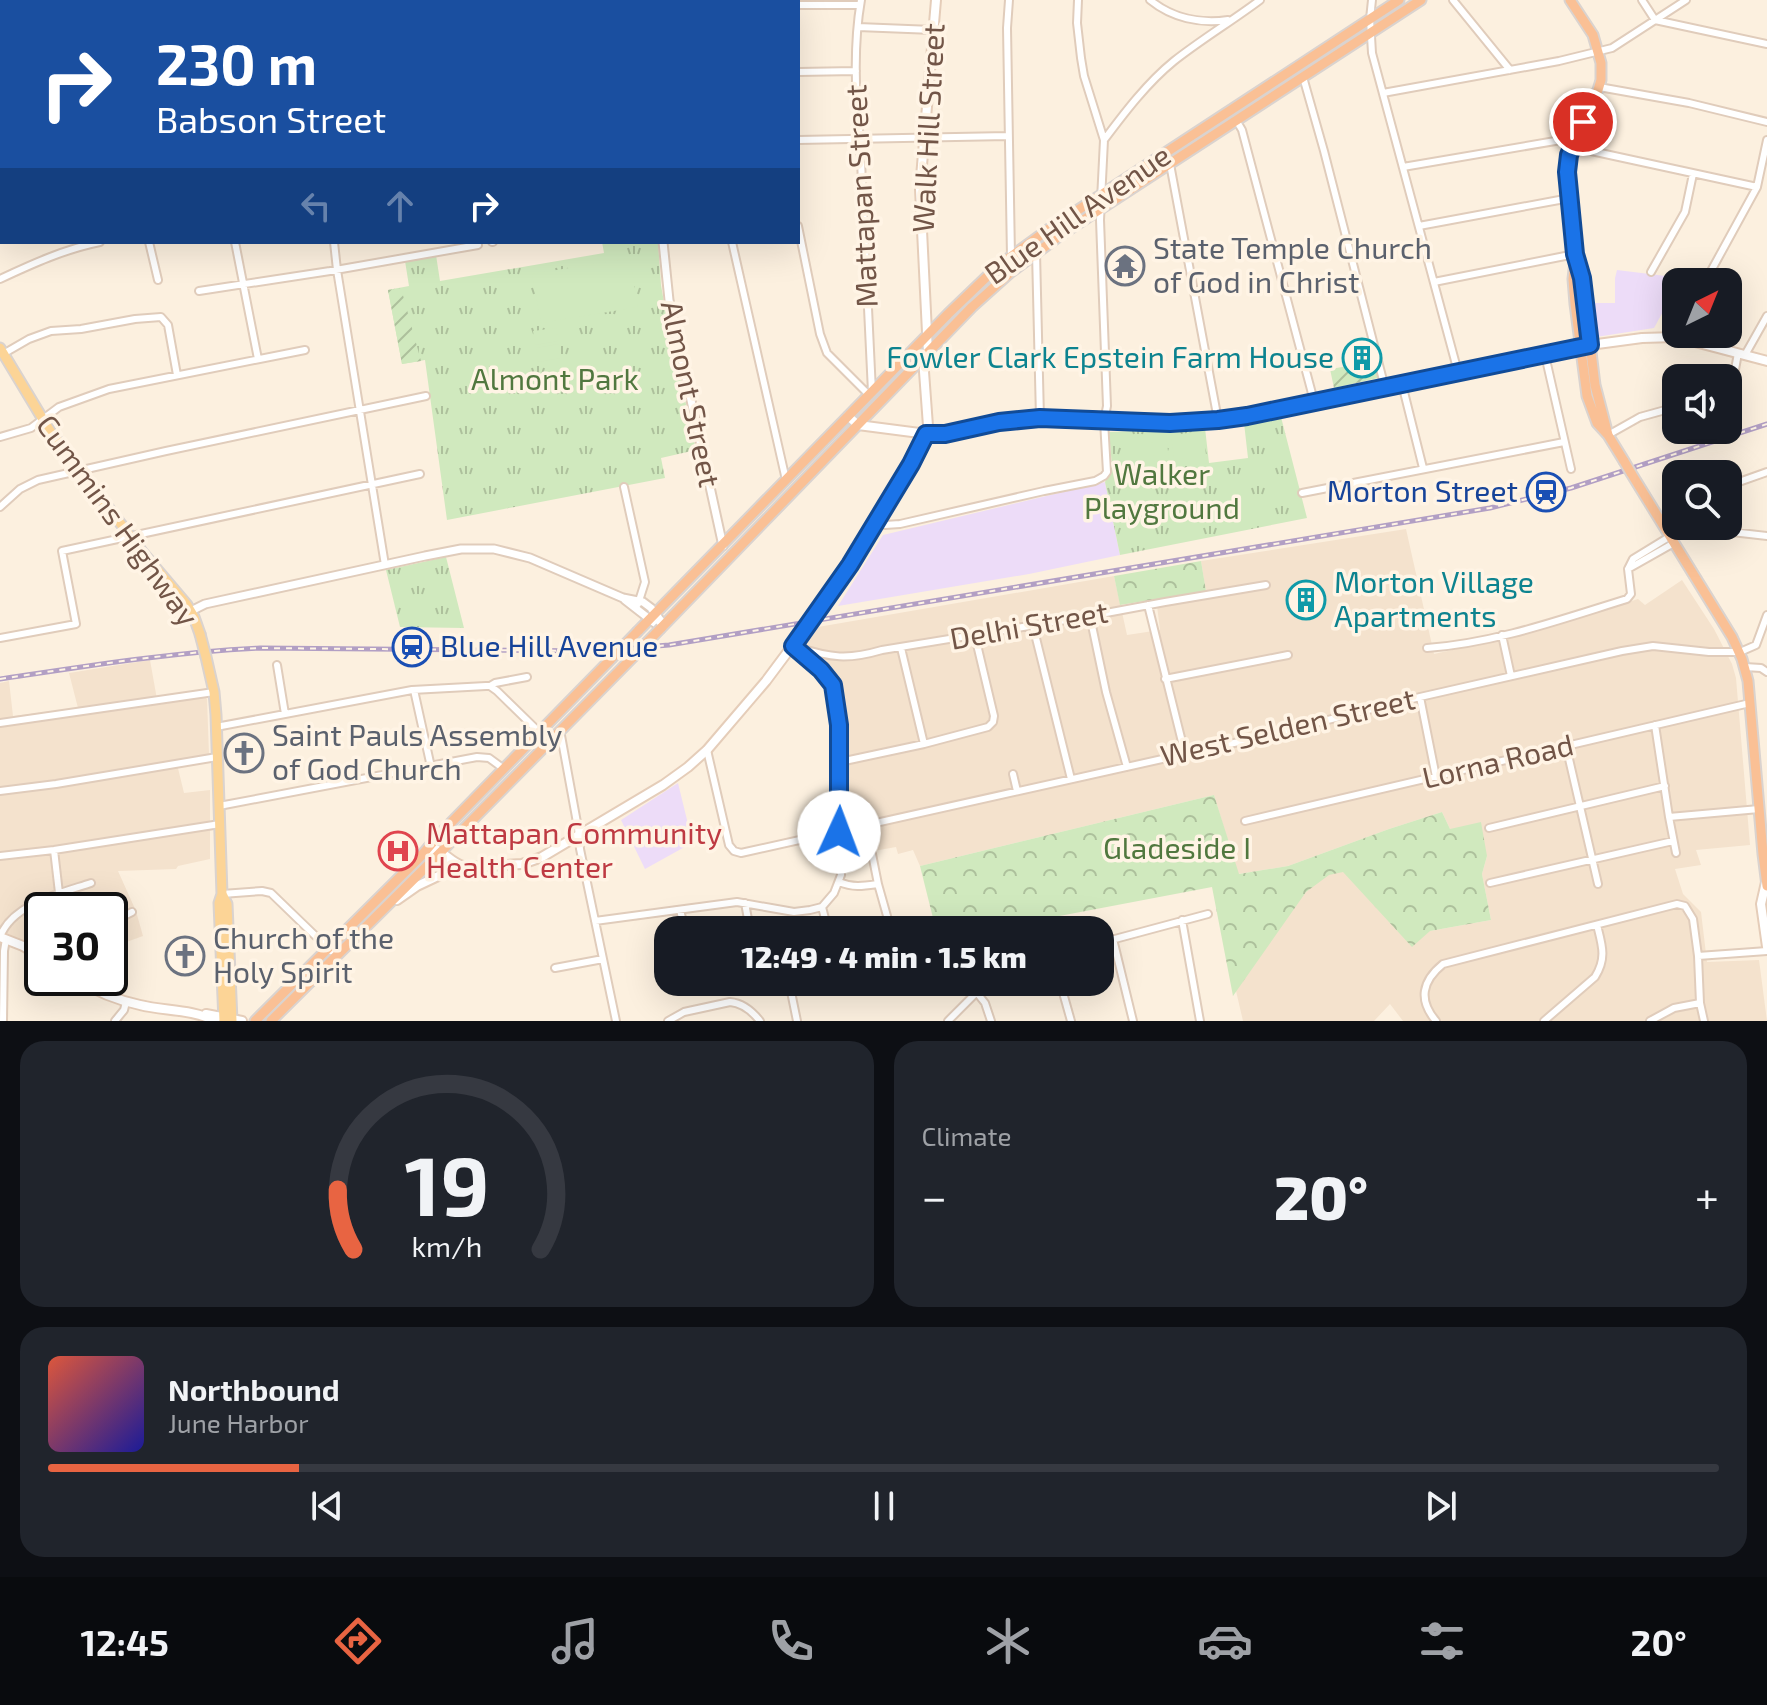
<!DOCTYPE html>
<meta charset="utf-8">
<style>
:root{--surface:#171b24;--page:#20242c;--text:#f1f3f6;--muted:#9ea1a6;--line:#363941;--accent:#e86442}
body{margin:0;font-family:"Exo 2",sans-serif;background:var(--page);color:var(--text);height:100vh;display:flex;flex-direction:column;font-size:30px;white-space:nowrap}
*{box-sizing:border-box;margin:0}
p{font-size:26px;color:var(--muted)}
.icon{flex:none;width:44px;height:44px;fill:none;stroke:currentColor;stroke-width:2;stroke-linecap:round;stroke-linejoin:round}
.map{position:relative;height:1021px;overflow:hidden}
.panel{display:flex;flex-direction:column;gap:20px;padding:20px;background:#0d0f14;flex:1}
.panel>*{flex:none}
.guide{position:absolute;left:0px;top:0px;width:800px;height:244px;box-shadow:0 8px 32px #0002;background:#1a4fa0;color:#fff;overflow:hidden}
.needle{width:52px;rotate:43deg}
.buttons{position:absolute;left:1662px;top:268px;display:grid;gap:16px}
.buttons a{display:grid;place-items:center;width:80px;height:80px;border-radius:16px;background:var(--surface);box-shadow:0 8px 32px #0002;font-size:40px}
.speed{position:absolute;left:24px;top:892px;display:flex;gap:16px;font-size:40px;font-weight:700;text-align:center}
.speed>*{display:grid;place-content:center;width:104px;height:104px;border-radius:50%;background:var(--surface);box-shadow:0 8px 32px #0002;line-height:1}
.speed .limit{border:4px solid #111;border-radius:12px;background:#fff;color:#111}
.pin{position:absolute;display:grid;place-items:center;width:68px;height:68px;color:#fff;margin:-34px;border:4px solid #fff;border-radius:50%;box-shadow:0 2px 8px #0007}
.me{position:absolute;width:88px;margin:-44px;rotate:2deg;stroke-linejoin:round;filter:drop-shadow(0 0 6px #0008)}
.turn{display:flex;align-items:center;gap:28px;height:168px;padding:0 24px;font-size:36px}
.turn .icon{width:104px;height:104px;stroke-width:2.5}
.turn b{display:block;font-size:56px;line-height:68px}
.lanes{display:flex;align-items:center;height:76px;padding:0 24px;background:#0003;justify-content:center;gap:40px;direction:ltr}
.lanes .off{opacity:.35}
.big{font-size:60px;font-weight:800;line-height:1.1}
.panel .card{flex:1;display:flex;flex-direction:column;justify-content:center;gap:12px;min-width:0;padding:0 28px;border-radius:24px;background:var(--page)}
.panel .dial{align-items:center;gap:0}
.dial svg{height:208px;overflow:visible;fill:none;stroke:var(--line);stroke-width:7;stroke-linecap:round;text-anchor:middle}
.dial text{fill:var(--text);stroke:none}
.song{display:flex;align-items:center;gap:24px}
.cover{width:96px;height:96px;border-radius:12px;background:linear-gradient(135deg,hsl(10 70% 55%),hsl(240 70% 35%))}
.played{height:8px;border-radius:4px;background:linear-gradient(90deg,var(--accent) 15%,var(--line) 15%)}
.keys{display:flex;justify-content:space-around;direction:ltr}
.heat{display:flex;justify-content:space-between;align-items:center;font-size:44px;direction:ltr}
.panel .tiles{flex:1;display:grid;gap:20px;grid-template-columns:1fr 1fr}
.card:last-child{grid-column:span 2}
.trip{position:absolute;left:654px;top:916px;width:460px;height:80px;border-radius:24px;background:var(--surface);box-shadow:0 8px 32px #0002;font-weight:800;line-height:80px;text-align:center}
.dock{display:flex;height:128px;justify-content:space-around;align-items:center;background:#090b0e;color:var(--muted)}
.dock .icon{width:56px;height:56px}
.dock .current{color:var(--accent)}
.dock b{font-size:36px;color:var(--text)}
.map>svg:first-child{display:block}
</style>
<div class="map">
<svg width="1767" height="1021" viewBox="0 0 1767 1021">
<defs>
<pattern id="grass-tufts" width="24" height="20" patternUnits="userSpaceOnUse" patternTransform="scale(2)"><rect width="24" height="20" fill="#d0e9be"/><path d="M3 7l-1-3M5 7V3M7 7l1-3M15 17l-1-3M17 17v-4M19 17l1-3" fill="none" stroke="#adc09c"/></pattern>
<pattern id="forest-crowns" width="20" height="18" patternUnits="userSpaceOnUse" patternTransform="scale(2)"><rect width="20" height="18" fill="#d0e9be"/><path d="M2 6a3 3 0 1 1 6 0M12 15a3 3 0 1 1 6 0" fill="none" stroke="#adc09c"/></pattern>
<pattern id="garden-furrows" width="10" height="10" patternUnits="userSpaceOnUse" patternTransform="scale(2)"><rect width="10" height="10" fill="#d0e9be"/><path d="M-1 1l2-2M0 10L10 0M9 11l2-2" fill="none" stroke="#adc09c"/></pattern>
</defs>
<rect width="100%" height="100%" fill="#fcf0df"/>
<path fill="#f4e2cd" d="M1406 529 1434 654 1538 631 1638 599 1645 605 1682 580 1714 629 1732 664 1736 678 1750 845 1696 850 1701 865 1675 869 1683 894 1701 912 1707 962 1759 960 1767 1021H1403L1390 1004 1374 1021H1243L1233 978 1292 868 1396 850 1430 931 1491 920 1482 874 1487 856 1450 829 1442 812 1389 829 1288 866 1238 874 1214 795 920 866 913 850 898 854 896 847 846 856 843 822V723L839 689 832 673 821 664 805 644 818 627 1114 576 1127 635 1160 630 1157 606 1207 598 1201 561Z
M150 660 158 705 204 696 207 699 209 754 176 760 184 793 210 790V859L178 866 176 869 118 871 136 911 143 936 110 948V910H42V950L0 933V683L9 681 13 716 78 708 69 673Z"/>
<path fill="#eddcf8" d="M1617 270 1682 278 1679 282H1676V288L1654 328 1596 337 1593 303H1615V278Z
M1105 482 1120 555 1029 574 838 606 883 535Z
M678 783 688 824 690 844 645 869 621 820Z"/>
<path fill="url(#grass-tufts)" d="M0 0H150L151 2H2V153L0 154Z
M602 242H658L661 285 665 308 696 450 661 458 665 478 447 520 425 360 402 364 388 290 409 286 405 261 436 255 440 281 604 253Z
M1281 417 1307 518 1120 555 1105 482 1112 466 1109 432 1205 428 1209 463 1248 458 1244 423Z
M446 557 464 628 400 627 386 570Z"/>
<path fill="url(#forest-crowns)" d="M1201 561 1206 591 1120 605 1114 576Z
M1214 795 1239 874 1288 866 1389 829 1442 812 1450 829 1481 822 1487 856 1482 874 1491 920 1430 931 1412 947 1343 872 1329 875 1306 892 1233 996 1212 887 985 930H936L920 866Z"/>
<path fill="url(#garden-furrows)" d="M401 288 421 361 402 364 388 290Z
M1374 362 1378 378 1334 388 1330 369Z"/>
<path fill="#d0e9be" d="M630 258 638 307 541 323 532 274Z
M556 328 558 341 535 345 533 331Z
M559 344 561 358 538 362 536 348Z
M1203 430 1207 463 1189 465 1188 458 1174 460 1171 436Z
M1166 434 1169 460 1155 462 1151 436Z"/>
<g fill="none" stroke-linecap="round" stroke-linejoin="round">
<defs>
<path id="minor" d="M567 0V2
M762 0 766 2
M861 0C853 46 855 94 860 140L872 392
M1009 0 1007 28 1011 256
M1150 0C1172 18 1200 24 1228 20
M1372 0 1370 19 1372 53 1458 372
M1453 0 1510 70
M1642 0 1655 20 1767 44
M295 2 307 0
M798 5H860
M858 27 933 30
M798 72 856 71
M1303 77 1324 151 1385 388
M1599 87 1689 103 1767 122
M1383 93 1559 61 1612 48 1686 0
M1236 120 1242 130 1314 401
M798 140 1008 136
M1104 140C1125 112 1147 83 1174 61 1202 39 1232 21 1260 0
M1170 164 1218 420
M1403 167 1561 140 1569 142 1582 149 1757 187
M0 188 2 187
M798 226 820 334 827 353 869 395
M1419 226 1570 198
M149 242 158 280
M235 242 258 359
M334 242 337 270 385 565
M492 242H493
M732 242 786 480
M1036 252 1040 418
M1651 272 1685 212 1693 174
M0 279C32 264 65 249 100 242
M1434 282 1575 254
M1705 282 1757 187 1767 140
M199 291 330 271 478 245
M3 354 29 339 51 331 81 329 135 319 161 317 168 325 177 375
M1545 355 1571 469
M1745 355 1767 316
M1402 384 1423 468
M1728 390 1732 386 1738 353
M1608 435 1640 417 1676 407
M0 437 31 428 59 407 109 389 305 350
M624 487 645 582 638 604
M1302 493 1564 442
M0 507 20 489 38 480 166 451 426 396
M876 521 885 525 900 524 1044 491 1095 481 1104 476 1107 472 1104 421 1107 406 1100 220 1104 140 1084 76 1081 58 1077 23 1078 0
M1737 532 1736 483 1767 472
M1628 569 1674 543
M1148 605 1185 754
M1090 616 1106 692 1127 767
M1033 626 1071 779
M1502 635 1511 676
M0 638 76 624 62 551 420 474
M797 647C831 658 848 660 882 650L1090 616 1165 602 1266 585
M901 648 924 744
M1427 648C1496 643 1562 619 1627 599L1631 594 1628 569 1633 559 1682 529 1688 527 1767 536
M277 665 285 714
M1745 667 1761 668 1767 672
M1165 679 1288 655
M490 686 495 683 527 677
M414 690 431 767
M1420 697 1436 777
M0 723 214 692
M1655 725 1669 817 1676 853
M216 727 412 690 486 686H490L497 691 539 732
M560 730 578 828 580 849 616 1021
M1566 746 1598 884
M707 750 729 845 734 851 741 853 1243 741 1420 697 1622 651 1653 646 1709 652H1740L1756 645 1767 615
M840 762 924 744 988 727 993 722 994 716 975 636
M1013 774 1017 791
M0 791 56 784 217 757
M219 806 477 757 489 758 504 769
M1669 817 1759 809
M1245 821 1750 703
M1489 828 1665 786
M54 850 59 893
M872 854 878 884
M0 856 54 850 220 824
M839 882C853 888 864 886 878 884L889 923V930
M1490 883 1673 841
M222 894 262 891 271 893 331 951
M745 903 750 930
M822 907 828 930
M680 910 685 930
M1182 920 1200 1021
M595 921 737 902 794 912 810 910 822 907 834 893 841 875 839 832V725L833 685 821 670 793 646
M110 923 132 912
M0 937C12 904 61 893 91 883
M1113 939 1133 1021
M1100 943 1208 914
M1698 956 1767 951
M555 968 603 959
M789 982 797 1021
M841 982 842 986
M1060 982 1071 1021
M977 993 985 1003 991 1021
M3 1021 4 951 6 939
M115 1021 124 1010 126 1002
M668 1021 684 1012 730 1002C743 1003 752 1011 760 1021
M948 1021 987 982
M1436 1021C1418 1000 1422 981 1443 964L1677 904 1685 906 1693 919 1698 956 1700 1003 1704 1021
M1544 1021 1595 977C1607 958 1602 945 1597 925
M1650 1021 1674 1008 1700 1003"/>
<path id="tertiary" d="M756 2 757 0
M663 242 669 300 723 546
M625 600 661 628
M191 611 205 604 425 556 461 549H494L530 558 623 598 643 602 651 608 664 625"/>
<path id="secondary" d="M928 353 920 189 936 0
M848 416 858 425 935 435 960 431 999 422 1040 418 1170 423 1218 420 1247 416 1590 345 1642 338 1676 337 1767 361
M825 601 850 565 924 442 928 426 923 358
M429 846 436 858 449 868 522 864 542 857 663 785 688 767 707 750 766 681 804 630
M429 846C443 850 450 862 463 866
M1766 882 1761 904 1767 947
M397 900 417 886 453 869
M0 937 23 946 42 957
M74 978C95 991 116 1000 140 1005 164 1011 192 1009 215 1021
M206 1014 242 1021"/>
<path id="primary" d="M0 348 50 431 143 553 187 605 194 617 200 634
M206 657 214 692 216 715 222 894 219 903 224 1021
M222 894 227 904 232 1021"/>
<path id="trunk" d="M1570 0 1593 35 1601 63V80L1598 90 1572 146 1567 169 1575 254 1584 294 1595 385 1608 435
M1575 261 1573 279 1575 304 1587 396 1597 423 1608 435 1624 461
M1631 473 1732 637 1742 659 1748 681 1763 854 1767 886
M661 628 972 307 1011 272 1062 234 1421 0
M638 631 948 314 998 266 1049 229 1399 0
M255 1021 422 855 439 835 611 659
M271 1021 428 865 633 657"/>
</defs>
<use href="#minor" stroke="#e0ccbb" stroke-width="10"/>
<use href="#tertiary" stroke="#e0ccbb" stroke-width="11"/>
<use href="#secondary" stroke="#e5cdb9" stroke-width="12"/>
<use href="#primary" stroke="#dad3cf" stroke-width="13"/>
<use href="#trunk" stroke="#dad3cf" stroke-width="13"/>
<use href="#minor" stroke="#fff" stroke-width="6"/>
<use href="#tertiary" stroke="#fff" stroke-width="7"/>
<use href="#secondary" stroke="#fff" stroke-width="8"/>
<use href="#primary" stroke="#fcd496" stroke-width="9"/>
<use href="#trunk" stroke="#fac095" stroke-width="9"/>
<defs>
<path id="rail" d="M0 679C87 666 173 652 260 648L596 651 669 645 1490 508 1571 488 1767 424"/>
</defs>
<use href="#rail" stroke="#b29fc4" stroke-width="5"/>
<use href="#rail" stroke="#fff4e5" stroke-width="2" stroke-dasharray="6" stroke-linecap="butt"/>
<defs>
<path id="secondary-bridge" d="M804 630 825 601"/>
<path id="primary-bridge" d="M200 634 206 657"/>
<path id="trunk-bridge" d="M1624 461 1631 473
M633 657 661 628
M611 659 638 631"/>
</defs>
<use href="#secondary-bridge" stroke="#e5cdb9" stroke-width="12" stroke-linecap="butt"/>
<use href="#primary-bridge" stroke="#dad3cf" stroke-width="13" stroke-linecap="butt"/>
<use href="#trunk-bridge" stroke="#dad3cf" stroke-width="13" stroke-linecap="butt"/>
<use href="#secondary-bridge" stroke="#fff" stroke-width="8"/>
<use href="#primary-bridge" stroke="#fcd496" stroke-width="9"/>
<use href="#trunk-bridge" stroke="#fac095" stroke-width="9"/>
</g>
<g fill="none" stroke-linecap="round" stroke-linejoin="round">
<defs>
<path id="route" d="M839 832V725L833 685 821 670 793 646 850 565 911 464 926 434H945L999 422 1040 418 1170 423 1218 420 1247 416 1590 345 1582 278 1575 254 1567 172 1569 155 1583 122"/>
</defs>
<use href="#route" stroke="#114b97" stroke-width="20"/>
<use href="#route" stroke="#1a73e8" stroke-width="14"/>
</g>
<defs>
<symbol id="temple-ring" viewBox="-11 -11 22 22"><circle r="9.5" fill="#fff4e5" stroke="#6b7280" stroke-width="1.5"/><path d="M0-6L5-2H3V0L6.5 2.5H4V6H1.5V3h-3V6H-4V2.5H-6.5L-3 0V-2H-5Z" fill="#6b7280"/></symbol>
<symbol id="building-ring" viewBox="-11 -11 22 22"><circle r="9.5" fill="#fff4e5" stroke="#0f9aa8" stroke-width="1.5"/><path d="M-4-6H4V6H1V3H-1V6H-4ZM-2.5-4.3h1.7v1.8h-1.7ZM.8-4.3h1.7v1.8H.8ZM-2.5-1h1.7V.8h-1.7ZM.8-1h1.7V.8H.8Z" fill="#0f9aa8"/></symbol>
<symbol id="station-ring" viewBox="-11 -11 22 22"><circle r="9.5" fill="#fff4e5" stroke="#1a4fb4" stroke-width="1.5"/><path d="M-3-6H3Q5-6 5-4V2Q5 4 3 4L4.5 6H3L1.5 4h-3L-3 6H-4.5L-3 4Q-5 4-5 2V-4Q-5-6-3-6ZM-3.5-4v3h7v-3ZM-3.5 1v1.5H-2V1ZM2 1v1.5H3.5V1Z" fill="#1a4fb4"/></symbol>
<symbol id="church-ring" viewBox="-11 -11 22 22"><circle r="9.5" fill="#fff4e5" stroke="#6b7280" stroke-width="1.5"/><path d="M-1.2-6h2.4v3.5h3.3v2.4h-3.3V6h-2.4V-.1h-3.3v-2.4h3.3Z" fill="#6b7280"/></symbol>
<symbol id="hospital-ring" viewBox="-11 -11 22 22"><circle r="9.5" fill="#fff4e5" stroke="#e0444e" stroke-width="1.5"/><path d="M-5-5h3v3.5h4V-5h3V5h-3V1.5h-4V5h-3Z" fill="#e0444e"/></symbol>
</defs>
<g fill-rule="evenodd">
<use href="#temple-ring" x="1103" y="244" width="44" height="44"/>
<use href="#building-ring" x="1340" y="336" width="44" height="44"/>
<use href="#station-ring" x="1524" y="470" width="44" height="44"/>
<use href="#building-ring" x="1284" y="578" width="44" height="44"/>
<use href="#station-ring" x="390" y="625" width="44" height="44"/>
<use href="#church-ring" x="222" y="731" width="44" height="44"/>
<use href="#hospital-ring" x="376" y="829" width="44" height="44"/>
<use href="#church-ring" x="163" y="934" width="44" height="44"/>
</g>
<g text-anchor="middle" stroke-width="7" stroke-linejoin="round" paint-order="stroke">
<g font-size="30" fill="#725547" stroke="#fff4e5">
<text transform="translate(929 128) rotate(-87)" y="10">Walk Hill Street</text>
<text transform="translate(862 196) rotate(-93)" y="10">Mattapan Street</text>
<text transform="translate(1078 215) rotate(-35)" y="10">Blue Hill Avenue</text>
<text transform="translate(690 394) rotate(78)" y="10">Almont Street</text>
<text transform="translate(117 521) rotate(54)" y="10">Cummins Highway</text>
<text transform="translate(1029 626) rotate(-10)" y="10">Delhi Street</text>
<text transform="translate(1288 728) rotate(-13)" y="10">West Selden Street</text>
<text transform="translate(1498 762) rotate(-13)" y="10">Lorna Road</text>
</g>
<g font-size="30" fill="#5b616d" stroke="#fff4e5" text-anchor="start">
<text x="1153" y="259">State Temple Church<tspan x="1153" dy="34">of God in Christ</tspan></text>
<text x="272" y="746">Saint Pauls Assembly<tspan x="272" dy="34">of God Church</tspan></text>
<text x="213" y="949">Church of the<tspan x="213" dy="34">Holy Spirit</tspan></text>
</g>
<g font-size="30" fill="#0d838f" stroke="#fff4e5" text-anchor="end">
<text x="1334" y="368">Fowler Clark Epstein Farm House</text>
<text x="1334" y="593" text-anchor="start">Morton Village<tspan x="1334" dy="34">Apartments</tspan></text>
</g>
<g font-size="30" fill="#51783f" stroke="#fff4e5">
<text x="555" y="390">Almont Park</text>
<text x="1162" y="485">Walker<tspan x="1162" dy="34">Playground</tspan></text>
<text x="1177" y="859">Gladeside I</text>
</g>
<g font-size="30" fill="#164399" stroke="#fff4e5" text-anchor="end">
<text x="1518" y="502">Morton Street</text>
<text x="440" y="657" text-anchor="start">Blue Hill Avenue</text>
</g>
<g font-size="30" fill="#be3a42" stroke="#fff4e5" text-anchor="start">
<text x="426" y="844">Mattapan Community<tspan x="426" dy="34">Health Center</tspan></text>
</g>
</g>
</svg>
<div class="buttons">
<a><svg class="needle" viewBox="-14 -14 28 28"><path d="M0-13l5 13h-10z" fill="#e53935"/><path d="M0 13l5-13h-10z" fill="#9ea1a6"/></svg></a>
<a><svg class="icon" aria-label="sound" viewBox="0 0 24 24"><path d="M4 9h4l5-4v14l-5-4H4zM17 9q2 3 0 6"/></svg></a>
<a><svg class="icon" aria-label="search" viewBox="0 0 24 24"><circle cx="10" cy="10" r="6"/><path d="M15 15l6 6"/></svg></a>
</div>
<div class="speed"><div class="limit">30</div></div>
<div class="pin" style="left:1583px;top:122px;background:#d93025"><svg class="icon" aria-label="arrive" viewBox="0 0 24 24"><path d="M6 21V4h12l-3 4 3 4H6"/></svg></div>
<svg class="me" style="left:839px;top:832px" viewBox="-20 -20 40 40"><circle r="19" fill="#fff"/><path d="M0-13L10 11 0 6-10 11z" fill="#1a73e8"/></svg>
<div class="trip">12:49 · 4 min · 1.5 km</div>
<div class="guide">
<div class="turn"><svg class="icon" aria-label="right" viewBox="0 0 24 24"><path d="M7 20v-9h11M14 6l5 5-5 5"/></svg><div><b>230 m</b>Babson Street</div></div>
<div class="lanes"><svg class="icon off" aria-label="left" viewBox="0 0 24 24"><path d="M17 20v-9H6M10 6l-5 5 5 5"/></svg><svg class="icon off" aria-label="ahead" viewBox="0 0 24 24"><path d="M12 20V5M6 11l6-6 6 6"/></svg><svg class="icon" aria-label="right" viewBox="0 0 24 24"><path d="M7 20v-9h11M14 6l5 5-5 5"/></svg></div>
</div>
</div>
<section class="panel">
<div class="tiles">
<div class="card dial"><svg viewBox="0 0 100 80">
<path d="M14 69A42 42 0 1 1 86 69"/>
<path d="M14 69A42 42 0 0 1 8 46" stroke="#e86442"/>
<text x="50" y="56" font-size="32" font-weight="700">19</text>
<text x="50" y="72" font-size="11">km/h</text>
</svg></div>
<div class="card"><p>Climate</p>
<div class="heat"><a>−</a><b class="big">20°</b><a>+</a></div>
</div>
<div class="card">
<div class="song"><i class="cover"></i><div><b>Northbound</b><p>June Harbor</p></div></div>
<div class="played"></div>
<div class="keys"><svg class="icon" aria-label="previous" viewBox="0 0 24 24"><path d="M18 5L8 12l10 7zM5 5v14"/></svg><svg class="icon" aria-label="pause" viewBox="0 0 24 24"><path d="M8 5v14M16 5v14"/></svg><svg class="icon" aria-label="next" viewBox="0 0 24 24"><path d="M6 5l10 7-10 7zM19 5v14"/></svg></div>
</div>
</div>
</section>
<nav class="dock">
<b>12:45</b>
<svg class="icon current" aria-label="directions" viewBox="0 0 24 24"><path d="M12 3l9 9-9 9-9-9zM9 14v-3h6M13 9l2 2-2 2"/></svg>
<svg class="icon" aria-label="music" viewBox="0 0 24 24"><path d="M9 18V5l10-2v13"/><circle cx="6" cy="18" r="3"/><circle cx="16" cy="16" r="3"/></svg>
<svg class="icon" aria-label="phone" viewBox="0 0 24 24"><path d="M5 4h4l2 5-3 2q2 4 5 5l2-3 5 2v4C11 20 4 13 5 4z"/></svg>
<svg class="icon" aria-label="climate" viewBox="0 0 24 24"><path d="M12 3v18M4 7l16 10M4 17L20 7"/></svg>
<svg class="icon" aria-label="car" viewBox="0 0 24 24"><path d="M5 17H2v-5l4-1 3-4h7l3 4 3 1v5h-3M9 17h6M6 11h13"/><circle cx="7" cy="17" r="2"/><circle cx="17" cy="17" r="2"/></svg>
<svg class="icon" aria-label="filters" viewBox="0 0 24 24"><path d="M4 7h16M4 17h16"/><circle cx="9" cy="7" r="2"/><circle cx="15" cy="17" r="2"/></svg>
<b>20°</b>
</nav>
